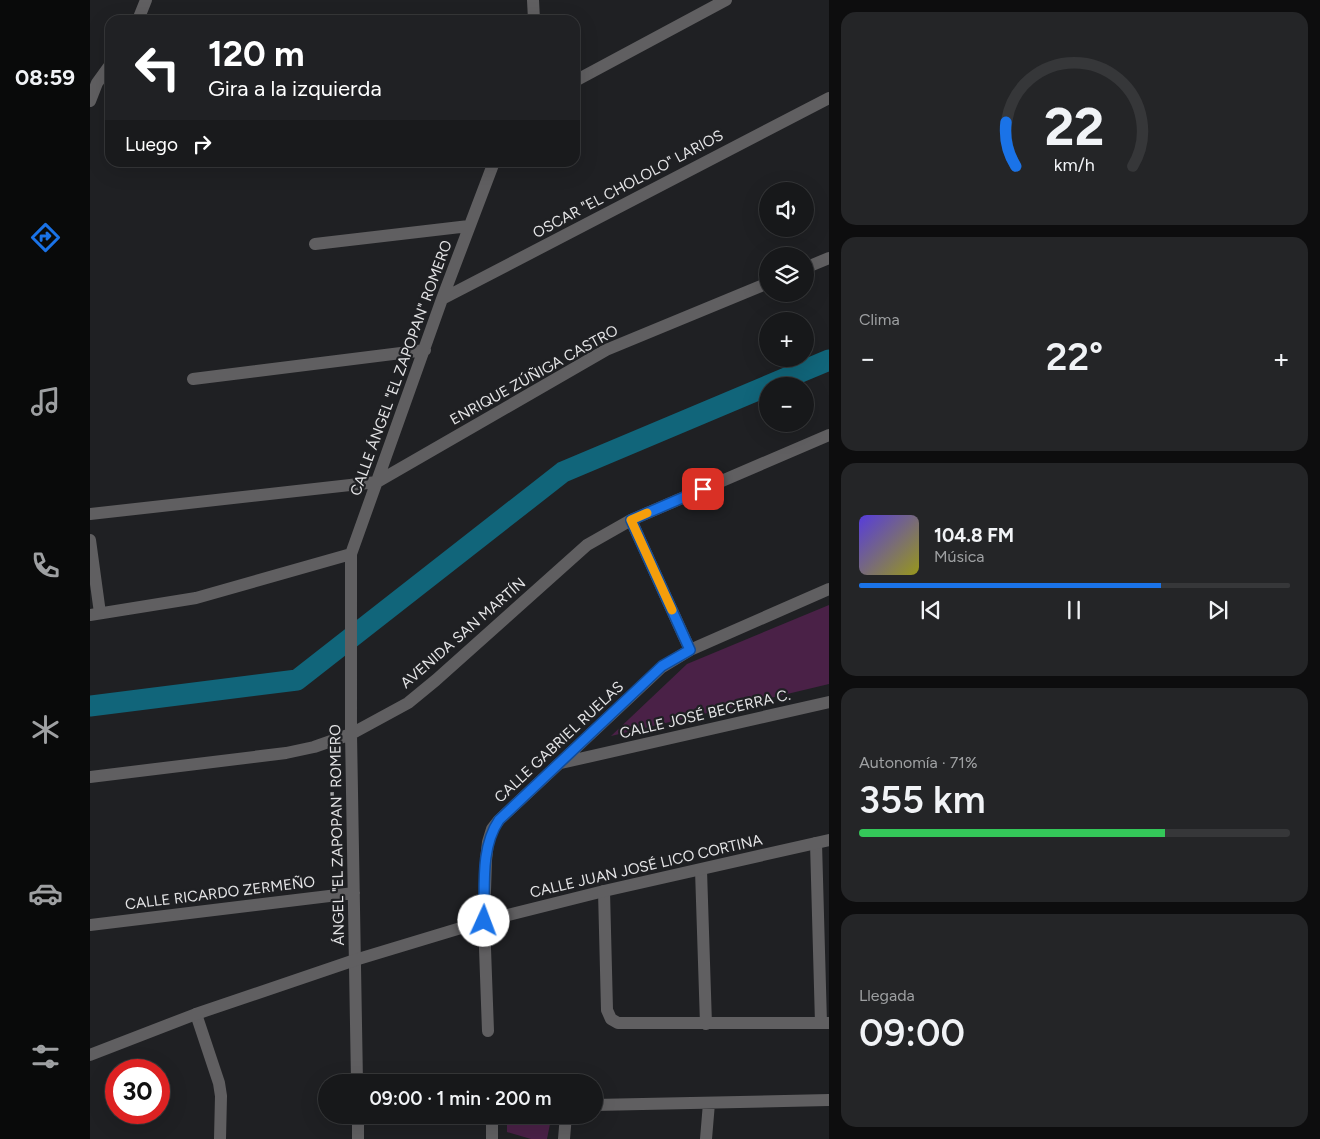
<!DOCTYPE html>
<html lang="es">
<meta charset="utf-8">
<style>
:root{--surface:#17181a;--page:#242527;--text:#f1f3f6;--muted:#9ea0a2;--line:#363739;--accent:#1a73e8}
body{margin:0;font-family:Figtree,sans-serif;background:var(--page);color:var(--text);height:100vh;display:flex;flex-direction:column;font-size:19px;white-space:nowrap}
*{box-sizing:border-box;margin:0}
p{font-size:16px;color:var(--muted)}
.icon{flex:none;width:28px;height:28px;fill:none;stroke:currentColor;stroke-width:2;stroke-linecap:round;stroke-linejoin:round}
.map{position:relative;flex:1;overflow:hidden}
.panel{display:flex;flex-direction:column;gap:12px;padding:12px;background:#0d0d0e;width:491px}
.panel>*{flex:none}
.banner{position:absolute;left:15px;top:15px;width:475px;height:152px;border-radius:15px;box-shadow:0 5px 20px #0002,0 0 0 1px var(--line);background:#202124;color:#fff;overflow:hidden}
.buttons{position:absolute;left:669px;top:182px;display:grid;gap:10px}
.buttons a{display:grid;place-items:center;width:55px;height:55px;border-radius:50%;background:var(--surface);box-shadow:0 5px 20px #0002,0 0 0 1px var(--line);font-size:25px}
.speed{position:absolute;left:15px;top:1059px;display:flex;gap:10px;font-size:25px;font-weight:700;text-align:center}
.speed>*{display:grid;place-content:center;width:65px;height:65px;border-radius:50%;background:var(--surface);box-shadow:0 5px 20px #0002,0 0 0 1px var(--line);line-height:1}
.speed .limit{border:8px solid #d22;background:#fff;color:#111}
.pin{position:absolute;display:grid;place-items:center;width:42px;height:42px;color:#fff;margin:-21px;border-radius:10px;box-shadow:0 2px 8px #0006}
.me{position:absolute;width:55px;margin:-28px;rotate:2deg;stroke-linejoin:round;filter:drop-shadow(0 0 4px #0008)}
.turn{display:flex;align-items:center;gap:18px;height:105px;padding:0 20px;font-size:22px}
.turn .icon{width:65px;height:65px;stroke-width:2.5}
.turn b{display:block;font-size:35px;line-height:42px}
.then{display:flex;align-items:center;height:48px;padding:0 20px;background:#0003;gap:10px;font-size:19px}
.big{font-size:38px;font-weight:600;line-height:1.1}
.panel .tile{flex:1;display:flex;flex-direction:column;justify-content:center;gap:8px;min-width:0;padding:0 18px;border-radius:15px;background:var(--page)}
.panel .dial{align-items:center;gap:0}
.dial svg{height:130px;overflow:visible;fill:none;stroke:var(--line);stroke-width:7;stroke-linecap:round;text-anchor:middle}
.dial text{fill:var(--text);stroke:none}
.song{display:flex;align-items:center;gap:15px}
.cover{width:60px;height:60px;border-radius:8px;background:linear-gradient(135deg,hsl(250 70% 55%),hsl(60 70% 35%))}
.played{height:5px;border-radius:2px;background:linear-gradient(90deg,var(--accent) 70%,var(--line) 70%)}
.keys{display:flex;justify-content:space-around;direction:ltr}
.heat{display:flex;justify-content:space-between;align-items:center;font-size:28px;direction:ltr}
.charge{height:8px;border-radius:4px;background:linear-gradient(90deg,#34c759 71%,var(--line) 0)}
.trip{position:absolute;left:228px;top:1074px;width:285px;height:50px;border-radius:25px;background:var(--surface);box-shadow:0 5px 20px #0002,0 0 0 1px var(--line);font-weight:600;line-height:50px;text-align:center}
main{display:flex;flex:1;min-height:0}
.dock{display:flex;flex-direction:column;width:90px;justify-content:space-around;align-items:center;background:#090a0a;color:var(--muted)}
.dock .icon{width:35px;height:35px}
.dock .on{color:var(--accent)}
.dock b{font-size:22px;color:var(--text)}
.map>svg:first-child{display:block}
</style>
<main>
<nav class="dock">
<b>08:59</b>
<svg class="icon on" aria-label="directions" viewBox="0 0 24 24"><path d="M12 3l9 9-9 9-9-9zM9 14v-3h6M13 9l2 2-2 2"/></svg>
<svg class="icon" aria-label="music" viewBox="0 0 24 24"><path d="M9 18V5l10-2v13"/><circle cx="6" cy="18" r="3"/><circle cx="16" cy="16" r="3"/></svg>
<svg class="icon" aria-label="phone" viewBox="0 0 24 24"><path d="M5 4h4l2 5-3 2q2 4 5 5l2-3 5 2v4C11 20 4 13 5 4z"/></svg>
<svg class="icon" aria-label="climate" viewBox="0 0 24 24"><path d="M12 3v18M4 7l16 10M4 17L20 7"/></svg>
<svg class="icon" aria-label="car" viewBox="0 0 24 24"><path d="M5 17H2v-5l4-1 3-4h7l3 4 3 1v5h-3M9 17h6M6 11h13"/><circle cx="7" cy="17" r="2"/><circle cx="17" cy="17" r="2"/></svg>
<svg class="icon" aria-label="filters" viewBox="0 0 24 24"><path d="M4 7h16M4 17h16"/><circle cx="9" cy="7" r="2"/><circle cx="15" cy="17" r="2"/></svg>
</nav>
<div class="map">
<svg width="739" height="1139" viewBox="0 0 739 1139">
<rect width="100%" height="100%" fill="#1f2023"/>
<path fill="#4a2147" d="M739 605V684L521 736 597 664Z
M417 1124H460L457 1139H441L417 1132Z"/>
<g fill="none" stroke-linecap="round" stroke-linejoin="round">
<path stroke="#11657a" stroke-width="21" d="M0 706 207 680 473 472 739 360"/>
<path stroke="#605f61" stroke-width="12" d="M443 0 444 20
M48 20 56 0
M485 81 636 0
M0 101 7 83 20 65
M225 244 379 226
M715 268 739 258
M352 299 739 98
M103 379 335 350
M0 514 287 482 516 350 678 283
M541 520 600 650
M0 540 10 613
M0 615 106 598 261 554
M471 763 739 702
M0 777 196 753 224 747 261 734 318 703 346 680 497 545 541 520 739 435
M726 843 731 1023
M611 870 616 1024
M514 891 517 1010 521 1019 528 1023H739
M0 925 264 893
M106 1014 129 1083 131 1096 130 1139
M398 1031 394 921 396 860 398 842 402 829 409 820 572 667 600 650 739 589
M267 1082 261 734V554L352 299 404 162
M504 1105 739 1100
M268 1115V1139
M402 1115V1139
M474 1139 476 1115
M616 1139 619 1103"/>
<path stroke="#605f61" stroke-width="12" d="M0 1055 106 1014 265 960 394 921 514 891 739 840"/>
</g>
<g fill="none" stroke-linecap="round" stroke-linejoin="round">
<defs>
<path id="route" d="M394 921C395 888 390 848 409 820L572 666 600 650 541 520 613 489"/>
</defs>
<use href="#route" stroke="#114b97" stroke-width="12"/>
<use href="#route" stroke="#1a73e8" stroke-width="9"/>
<path stroke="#f59e0b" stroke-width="9" d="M557 513 541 520 582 610"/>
</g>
<g text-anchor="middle" stroke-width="4.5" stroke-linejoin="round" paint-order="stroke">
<g font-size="15" fill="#e4e4e6" stroke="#1f2023">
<text transform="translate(538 184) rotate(-28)" y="5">OSCAR "EL CHOLOLO" LARIOS</text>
<text transform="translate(311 368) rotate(-70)" y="5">CALLE ÁNGEL "EL ZAPOPAN" ROMERO</text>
<text transform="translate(444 375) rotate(-29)" y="5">ENRIQUE ZÚÑIGA CASTRO</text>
<text transform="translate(373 633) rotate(-41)" y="5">AVENIDA SAN MARTÍN</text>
<text transform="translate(615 714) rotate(-13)" y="5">CALLE JOSÉ BECERRA C.</text>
<text transform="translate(469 742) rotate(-43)" y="5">CALLE GABRIEL RUELAS</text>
<text transform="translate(247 835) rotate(-91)" y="5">ÁNGEL "EL ZAPOPAN" ROMERO</text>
<text transform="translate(556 866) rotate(-13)" y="5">CALLE JUAN JOSÉ LICO CORTINA</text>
<text transform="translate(130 893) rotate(-7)" y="5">CALLE RICARDO ZERMEÑO</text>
</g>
</g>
</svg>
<div class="buttons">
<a><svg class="icon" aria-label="sound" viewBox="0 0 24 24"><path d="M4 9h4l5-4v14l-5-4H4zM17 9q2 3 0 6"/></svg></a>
<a><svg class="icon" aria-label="layers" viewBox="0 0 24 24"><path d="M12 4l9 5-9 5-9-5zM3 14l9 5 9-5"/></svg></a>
<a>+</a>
<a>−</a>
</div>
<div class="speed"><div class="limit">30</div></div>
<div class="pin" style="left:613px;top:489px;background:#d93025"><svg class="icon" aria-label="arrive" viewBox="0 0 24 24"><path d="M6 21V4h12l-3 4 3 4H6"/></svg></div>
<svg class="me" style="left:394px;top:921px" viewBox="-20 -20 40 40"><circle r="19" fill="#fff"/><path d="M0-13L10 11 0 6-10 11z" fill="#1a73e8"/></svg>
<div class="trip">09:00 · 1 min · 200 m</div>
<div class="banner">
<div class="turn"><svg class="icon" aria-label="left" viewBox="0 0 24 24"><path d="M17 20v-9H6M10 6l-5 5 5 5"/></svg><div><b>120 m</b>Gira a la izquierda</div></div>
<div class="then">Luego<svg class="icon" aria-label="right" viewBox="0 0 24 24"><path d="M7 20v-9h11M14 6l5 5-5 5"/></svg></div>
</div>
</div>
<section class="panel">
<div class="tile dial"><svg viewBox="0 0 100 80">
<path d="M14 69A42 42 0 1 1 86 69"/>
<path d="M14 69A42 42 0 0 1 8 42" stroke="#1a73e8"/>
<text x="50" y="56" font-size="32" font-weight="700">22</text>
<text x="50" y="72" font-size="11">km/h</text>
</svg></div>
<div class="tile"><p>Clima</p>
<div class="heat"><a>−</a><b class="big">22°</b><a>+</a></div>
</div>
<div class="tile">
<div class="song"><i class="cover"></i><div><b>104.8 FM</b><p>Música</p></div></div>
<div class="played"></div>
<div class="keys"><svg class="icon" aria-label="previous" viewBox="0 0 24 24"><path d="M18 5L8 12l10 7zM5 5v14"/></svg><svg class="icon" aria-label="pause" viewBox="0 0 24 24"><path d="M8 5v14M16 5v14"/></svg><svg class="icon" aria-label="next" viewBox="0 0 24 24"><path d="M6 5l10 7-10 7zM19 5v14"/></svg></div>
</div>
<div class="tile"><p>Autonomía · 71%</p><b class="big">355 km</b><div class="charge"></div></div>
<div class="tile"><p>Llegada</p><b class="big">09:00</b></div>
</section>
</main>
